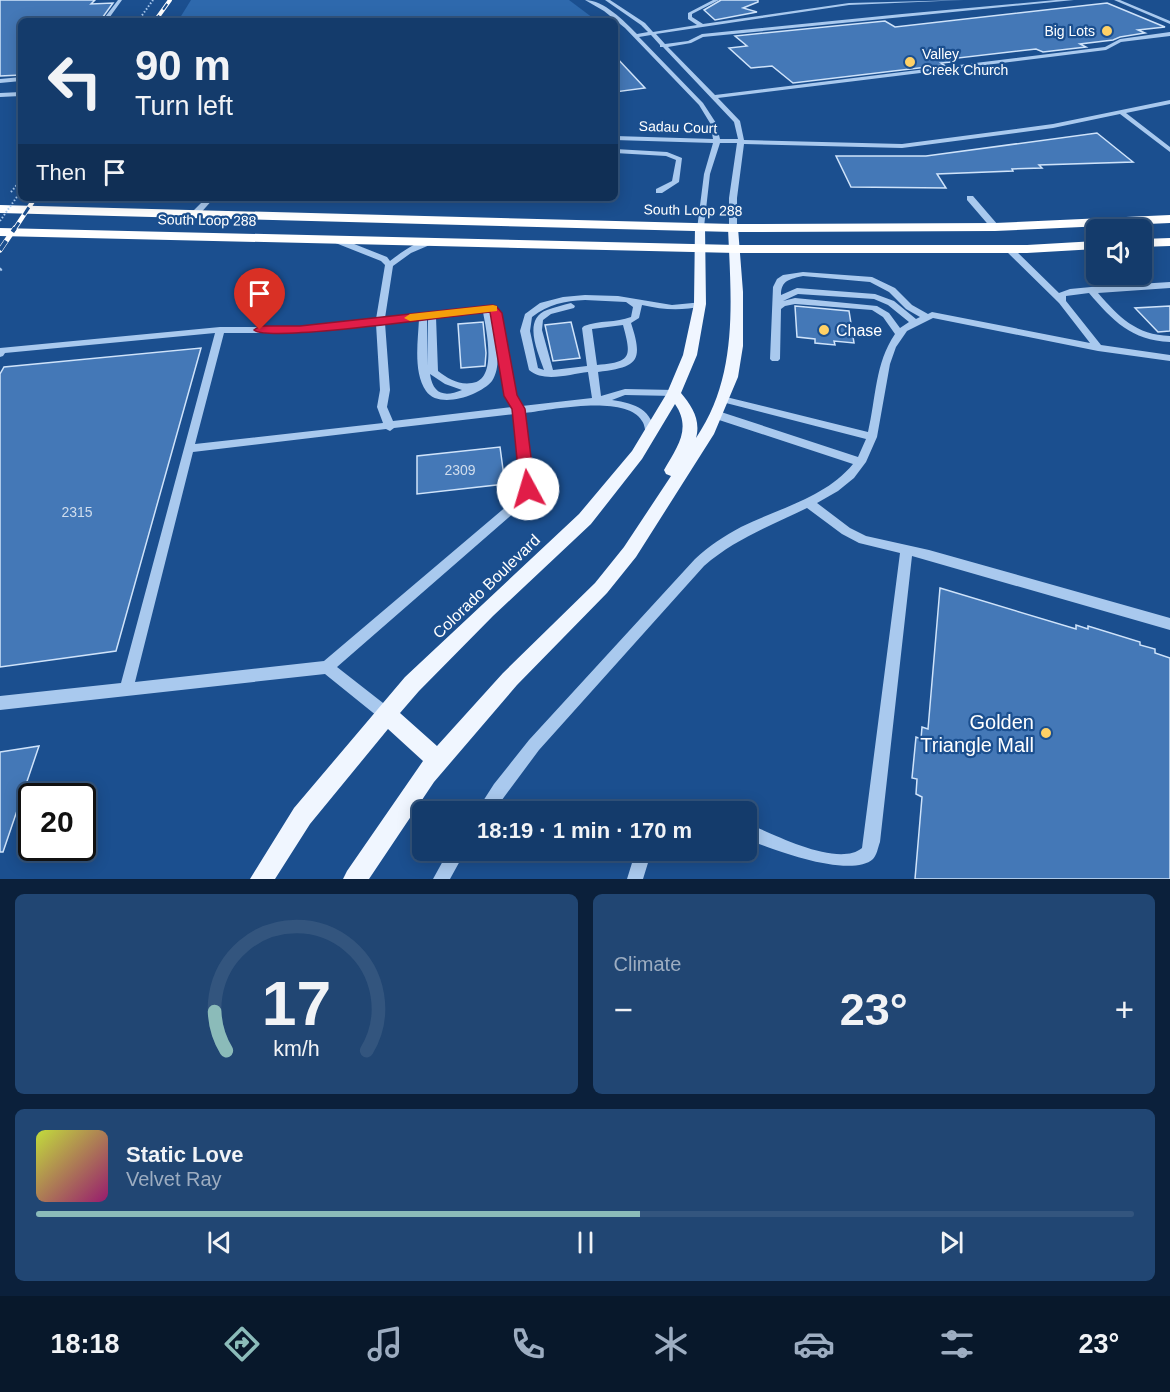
<!DOCTYPE html>
<meta charset="utf-8">
<style>
:root{--surface:#143b6b;--page:#214673;--text:#f1f3f6;--muted:#9dadc1;--line:#33557e;--accent:#8bbbb9}
body{margin:0;font-family:Helvetica,sans-serif;background:var(--page);color:var(--text);height:100vh;display:flex;flex-direction:column;font-size:22px;white-space:nowrap}
*{box-sizing:border-box;margin:0}
p{font-size:20px;color:var(--muted)}
.icon{flex:none;width:33px;height:33px;fill:none;stroke:currentColor;stroke-width:2;stroke-linecap:round;stroke-linejoin:round}
.map{position:relative;height:879px;overflow:hidden}
.drawer{display:flex;flex-direction:column;gap:15px;padding:15px;background:#0b203b;flex:1}
.drawer>*{flex:none}
.hud{position:absolute;left:18px;top:18px;width:600px;height:183px;border-radius:9px;box-shadow:0 3px 15px #0003,0 0 0 2px var(--line);background:#143b6b;color:var(--text);overflow:hidden}
.buttons{position:absolute;left:1086px;top:219px;display:grid;gap:12px}
.buttons a{display:grid;place-items:center;width:66px;height:66px;border-radius:9px;background:var(--surface);box-shadow:0 3px 15px #0003,0 0 0 2px var(--line);font-size:30px}
.speed{position:absolute;left:18px;top:783px;display:flex;gap:12px;font-size:30px;font-weight:700;text-align:center}
.speed>*{display:grid;place-content:center;width:78px;height:78px;border-radius:50%;background:var(--surface);box-shadow:0 3px 15px #0003,0 0 0 2px var(--line);line-height:1}
.speed .limit{border:3px solid #111;border-radius:9px;background:#fff;color:#111}
.pin{position:absolute;display:grid;place-items:center;width:51px;height:51px;color:#fff;margin:-62px -26px;border-radius:50% 50% 50% 0;rotate:-45deg;box-shadow:0 0 6px #0007}
.pin .icon{rotate:45deg}
.me{position:absolute;width:66px;margin:-33px;rotate:354deg;stroke-linejoin:round;filter:drop-shadow(0 0 4px #0008)}
.turn{display:flex;align-items:center;gap:21px;height:126px;padding:0 18px;font-size:27px}
.turn .icon{width:78px;height:78px;stroke-width:2.5}
.turn b{display:block;font-size:42px;line-height:51px}
.then{display:flex;align-items:center;height:57px;padding:0 18px;background:#0003;gap:12px;font-size:22px}
.big{font-size:45px;font-weight:600;line-height:1.1}
.drawer .widget{flex:1;display:flex;flex-direction:column;justify-content:center;gap:9px;min-width:0;padding:0 21px;border-radius:9px;background:var(--page)}
.drawer .dial{align-items:center;gap:0}
.dial svg{height:156px;overflow:visible;fill:none;stroke:var(--line);stroke-width:7;stroke-linecap:round;text-anchor:middle}
.dial text{fill:var(--text);stroke:none}
.song{display:flex;align-items:center;gap:18px}
.cover{width:72px;height:72px;border-radius:9px;background:linear-gradient(135deg,hsl(70 70% 55%),hsl(320 70% 35%))}
.played{height:6px;border-radius:3px;background:linear-gradient(90deg,var(--accent) 55%,var(--line) 55%)}
.keys{display:flex;justify-content:space-around;direction:ltr}
.heat{display:flex;justify-content:space-between;align-items:center;font-size:33px;direction:ltr}
.drawer .tiles{flex:1;display:grid;gap:15px;grid-template-columns:1fr 1fr}
.widget:last-child{grid-column:span 2}
.trip{position:absolute;left:412px;top:801px;width:345px;height:60px;border-radius:9px;background:var(--surface);box-shadow:0 3px 15px #0003,0 0 0 2px var(--line);font-weight:600;line-height:60px;text-align:center}
.tab-bar{display:flex;height:96px;justify-content:space-around;align-items:center;background:#08182b;color:var(--muted)}
.tab-bar .icon{width:42px;height:42px}
.tab-bar .selected{color:var(--accent)}
.tab-bar b{font-size:27px;color:var(--text)}
.map>svg:first-child{display:block}
</style>
<div class="map">
<svg width="1170" height="879" viewBox="0 0 1170 879">
<rect width="100%" height="100%" fill="#1b4f8f"/>
<path fill="#2e69ad" d="M191 0H569L597 21H178Z"/>
<path fill="#4478b7" stroke="#cfe3fa" stroke-width="1.5" d="M0 0H95L91 4 113 3 100 21H21V75L0 76Z
M721 0H758V2L743 8 757 12 715 20 704 10Z
M1107 3 1165 27 1138 30 1145 33 1120 37 1113 40 1080 44 1086 47 1043 52 1036 49 949 59 952 62 941 63 944 65 793 83 772 66 751 68 729 48 747 46 735 36 885 21 895 27Z
M615 56 645 88 615 92Z
M1097 133 1133 162 1039 165 1042 168 1012 169 1013 171 937 174 946 188 851 187 836 156H926Z
M795 306 849 311 854 343 834 341 835 345 815 343V339L797 337Z
M1170 306V331L1158 332 1135 308Z
M483 322 486 353 485 366 461 368 458 324Z
M571 322 580 358 553 361 545 325Z
M201 348 116 651 0 667V374L4 367Z
M500 447 505 484 417 494V456Z
M940 588 1076 629V625L1088 629V626L1140 642V645L1155 649V653L1170 658V879H915L922 797 916 794 917 779 912 778 916 737 921 739 922 727 928 729Z
M39 746 3 852H0V752Z"/>
<g fill="none" stroke-linecap="round" stroke-linejoin="round">
<path stroke="#a9c9ee" stroke-width="2" stroke-dasharray="1.5 2" stroke-linecap="butt" d="M138 21 153 0
M11 192 21 180"/>
<path stroke="#a9c9ee" stroke-width="3" stroke-dasharray="2 4" stroke-linecap="butt" d="M0 270 4 267"/>
<path fill="#a9c9ee" fill-rule="evenodd" d="M118 0H122L107 21H102Z
M585 0C604 0 624 21 637 34L648 32 641 25 605 0H610L645 23 653 32 697 25 688 19V13L713 0H719L692 14V17L703 24 849 3 964 0 849 5 656 34 665 44 688 41 702 34 902 14 1056 0H1074L703 37 691 43 668 47 715 95 1105 47 1120 39 1170 32V36L1121 42 1106 50 718 98 740 121 744 140 902 144 1053 124 1170 100V104L1126 113 1170 147V152L1120 114 1053 128 902 148 744 144 737 198V228L733 230 729 228V198L737 143H720L710 174 704 227 697 229 704 174 713 143 615 140V136L713 139 710 123 699 105 625 28 604 11ZM651 35 660 45V47H663L734 122 738 139H720L716 123 703 103 639 37Z
M1114 0H1120L1170 21V24Z
M21 77V81L0 83V79Z
M21 92V96L0 97V93Z
M615 149 667 152 682 158 679 182 662 193H656V189L672 181 676 160 666 156 615 153Z
M967 196H973L998 225V229H992L967 200Z
M206 198H214L198 216H192V212Z
M333 238H339L387 257 390 261C402 252 417 240 432 240V244L411 253 393 266 385 318 495 306 501 313 515 396 522 406 592 398 588 372C570 374 544 383 529 370L520 331 525 314 540 303 563 297 585 295 618 296 672 305 703 302V306C681 311 664 310 642 305L639 318 631 323C644 362 637 367 598 372L601 396 625 389 674 390 679 393 674 396 625 395 612 400C637 404 651 409 656 435L651 439 646 435C645 431 645 425 642 421 626 394 551 410 525 413L534 489 532 492 516 511 337 667 392 710 394 715 392 720 387 722 382 720 325 674 0 710V696L121 683 215 333 5 353 3 356 0 357V348L220 327H300L376 319 385 265 381 261 333 242ZM585 300 626 302 633 307 631 317C616 323 599 320 584 326L582 328 587 366 553 370 542 330 543 320 551 314 574 308 575 306 571 303C563 305 555 307 547 310 522 319 538 352 544 370L538 368 530 331 532 317C549 304 564 301 585 300ZM483 312C486 329 498 380 472 383 459 385 448 379 438 371L436 317ZM427 318H428V366ZM419 319C418 341 413 372 426 391 439 410 481 395 492 381 501 367 497 347 495 331L505 396 513 407 393 421 387 407 390 390 385 323ZM376 324 380 390 377 407 383 423 195 444 224 333H300ZM623 325C632 358 631 362 597 365L592 329ZM430 374 445 384 462 390C445 397 433 395 430 374ZM515 414 522 488 508 505 324 661 135 682 193 452 386 429 390 431 394 428Z
M1006 247H1012L1059 293 1070 289 1091 287 1170 282V288L1098 293C1119 317 1136 335 1170 336V342C1131 340 1113 321 1089 293L1066 296V301L1101 345 1170 355V361L1098 351 933 318 907 331 896 347 890 364 877 437 866 462 854 478 838 491 817 503 850 528 866 536 929 550 1170 618V630L912 556 880 842C878 847 877 855 873 859 851 879 773 850 747 839V823C773 834 838 868 862 848L900 553 859 543 842 534 807 508C770 526 735 539 704 566L539 750 493 812H476L494 784 529 740 695 559C709 546 724 536 741 527 779 508 825 498 853 464L713 418 712 415 713 412H721L858 457 866 439 722 402 717 399 722 396 868 432C876 398 875 363 895 334L883 317 872 310 795 304 785 306 781 309 780 359 778 361H772L770 359 773 287 777 279 783 275 803 272 872 277 895 288 912 305 928 314 932 312 1090 343 1059 303 1006 251ZM803 276 870 282 889 292 906 309 920 317 916 319 894 301 875 294 797 288 781 295C781 280 790 279 803 276ZM798 294 874 299 888 305 909 322 900 328 889 313 877 306 795 298 783 301Z
M449 850H466L450 879H433Z
M636 850H652L643 879H627Z"/>
<path fill="#f0f6ff" fill-rule="evenodd" d="M700 224 705 227 706 304 697 355 681 393C692 406 701 420 696 438 739 375 731 300 728 228L733 225 738 228 743 292V346L738 377 714 434 636 557 607 593 517 685 434 782 369 879H343L347 871 423 761 388 729 310 824 275 879H250L294 808 405 677 579 514 632 451 667 393 683 355 694 304 695 227ZM675 404C692 429 677 447 664 470L666 474 671 476 624 547 595 583 503 673 437 746 400 713 419 691 493 616 591 524 642 459Z"/>
<path fill="#fff" fill-rule="evenodd" d="M0 205 733 224 995 223 1170 215V223L995 231 733 232 0 213Z
M0 228 736 245H1027L1096 241V249L1027 253H736L0 236Z
M1170 238V246L1142 247V239Z"/>
<defs>
<path id="rail-far2" d="M155 21 170 0"/>
<path id="rail-far1" d="M14 230 35 198"/>
<path id="rail" d="M0 250 15 228"/>
</defs>
<use href="#rail-far2" stroke="#fff" stroke-width="4"/>
<use href="#rail-far1" stroke="#fff" stroke-width="4.5"/>
<use href="#rail" stroke="#fff" stroke-width="5"/>
<use href="#rail-far2" stroke="#1b4f8f" stroke-width="2" stroke-dasharray="7" stroke-linecap="butt"/>
<use href="#rail-far1" stroke="#1b4f8f" stroke-width="3" stroke-dasharray="9" stroke-linecap="butt"/>
<use href="#rail" stroke="#1b4f8f" stroke-width="4" stroke-dasharray="11" stroke-linecap="butt"/>
<path stroke="#a9c9ee" stroke-width="2" stroke-dasharray="1.5 2" stroke-linecap="butt" d="M0 221 21 191"/>
</g>
<path fill="#e11d48" stroke="#92132f" stroke-width="1.5" d="M492 305 496 306 502 313 517 395 525 409 535 489 533 493H523L520 489 512 409 504 396 490 312C458 315 269 343 254 330L260 326H300Z"/>
<path fill="#f59e0b" d="M493 305 497 306V311L410 321 404 318 410 314Z"/>
<g fill="#ffd166" stroke="#1b4f8f" stroke-width="2">
<circle cx="1107" cy="31" r="6"/>
<circle cx="910" cy="62" r="6"/>
<circle cx="824" cy="330" r="6"/>
<circle cx="1046" cy="733" r="6"/>
</g>
<g text-anchor="middle" stroke-width="4.5" stroke-linejoin="round" paint-order="stroke">
<g font-size="14" fill="#fff" stroke="#1b4f8f" text-anchor="end">
<text x="1095" y="36">Big Lots</text>
<text x="922" y="59" text-anchor="start">Valley<tspan x="922" dy="16">Creek Church</tspan></text>
</g>
<g font-size="14" fill="#fff" stroke="#1b4f8f">
<text transform="translate(678 127) rotate(2)" y="5">Sadau Court</text>
<text transform="translate(693 210) rotate(1)" y="5">South Loop 288</text>
<text transform="translate(207 220) rotate(1)" y="5">South Loop 288</text>
</g>
<g font-size="14" fill="#d0dded">
<text x="460" y="475">2309</text>
<text x="77" y="517">2315</text>
</g>
<g font-size="16" fill="#fff" stroke="#1b4f8f" text-anchor="start">
<text x="836" y="336">Chase</text>
</g>
<g font-size="16" fill="#fff" stroke="#1b4f8f">
<text transform="translate(486 586) rotate(-44)" y="6">Colorado Boulevard</text>
</g>
<g font-size="20" fill="#fff" stroke="#1b4f8f" text-anchor="end">
<text x="1034" y="729">Golden<tspan x="1034" dy="23">Triangle Mall</tspan></text>
</g>
</g>
</svg>
<div class="buttons">
<a><svg class="icon" aria-label="sound" viewBox="0 0 24 24"><path d="M4 9h4l5-4v14l-5-4H4zM17 9q2 3 0 6"/></svg></a>
</div>
<div class="speed"><div class="limit">20</div></div>
<div class="pin" style="left:260px;top:330px;background:#d93025"><svg class="icon" aria-label="arrive" viewBox="0 0 24 24"><path d="M6 21V4h12l-3 4 3 4H6"/></svg></div>
<svg class="me" style="left:528px;top:489px" viewBox="-20 -20 40 40"><circle r="19" fill="#fff"/><path d="M0-13L10 11 0 6-10 11z" fill="#e11d48"/></svg>
<div class="trip">18:19 · 1 min · 170 m</div>
<div class="hud">
<div class="turn"><svg class="icon" aria-label="left" viewBox="0 0 24 24"><path d="M17 20v-9H6M10 6l-5 5 5 5"/></svg><div><b>90 m</b>Turn left</div></div>
<div class="then">Then<svg class="icon" aria-label="arrive" viewBox="0 0 24 24"><path d="M6 21V4h12l-3 4 3 4H6"/></svg></div>
</div>
</div>
<section class="drawer">
<div class="tiles">
<div class="widget dial"><svg viewBox="0 0 100 80">
<path d="M14 69A42 42 0 1 1 86 69"/>
<path d="M14 69A42 42 0 0 1 8 49" stroke="#8bbbb9"/>
<text x="50" y="56" font-size="32" font-weight="700">17</text>
<text x="50" y="72" font-size="11">km/h</text>
</svg></div>
<div class="widget"><p>Climate</p>
<div class="heat"><a>−</a><b class="big">23°</b><a>+</a></div>
</div>
<div class="widget">
<div class="song"><i class="cover"></i><div><b>Static Love</b><p>Velvet Ray</p></div></div>
<div class="played"></div>
<div class="keys"><svg class="icon" aria-label="previous" viewBox="0 0 24 24"><path d="M18 5L8 12l10 7zM5 5v14"/></svg><svg class="icon" aria-label="pause" viewBox="0 0 24 24"><path d="M8 5v14M16 5v14"/></svg><svg class="icon" aria-label="next" viewBox="0 0 24 24"><path d="M6 5l10 7-10 7zM19 5v14"/></svg></div>
</div>
</div>
</section>
<nav class="tab-bar">
<b>18:18</b>
<svg class="icon selected" aria-label="directions" viewBox="0 0 24 24"><path d="M12 3l9 9-9 9-9-9zM9 14v-3h6M13 9l2 2-2 2"/></svg>
<svg class="icon" aria-label="music" viewBox="0 0 24 24"><path d="M9 18V5l10-2v13"/><circle cx="6" cy="18" r="3"/><circle cx="16" cy="16" r="3"/></svg>
<svg class="icon" aria-label="phone" viewBox="0 0 24 24"><path d="M5 4h4l2 5-3 2q2 4 5 5l2-3 5 2v4C11 20 4 13 5 4z"/></svg>
<svg class="icon" aria-label="climate" viewBox="0 0 24 24"><path d="M12 3v18M4 7l16 10M4 17L20 7"/></svg>
<svg class="icon" aria-label="car" viewBox="0 0 24 24"><path d="M5 17H2v-5l4-1 3-4h7l3 4 3 1v5h-3M9 17h6M6 11h13"/><circle cx="7" cy="17" r="2"/><circle cx="17" cy="17" r="2"/></svg>
<svg class="icon" aria-label="filters" viewBox="0 0 24 24"><path d="M4 7h16M4 17h16"/><circle cx="9" cy="7" r="2"/><circle cx="15" cy="17" r="2"/></svg>
<b>23°</b>
</nav>
